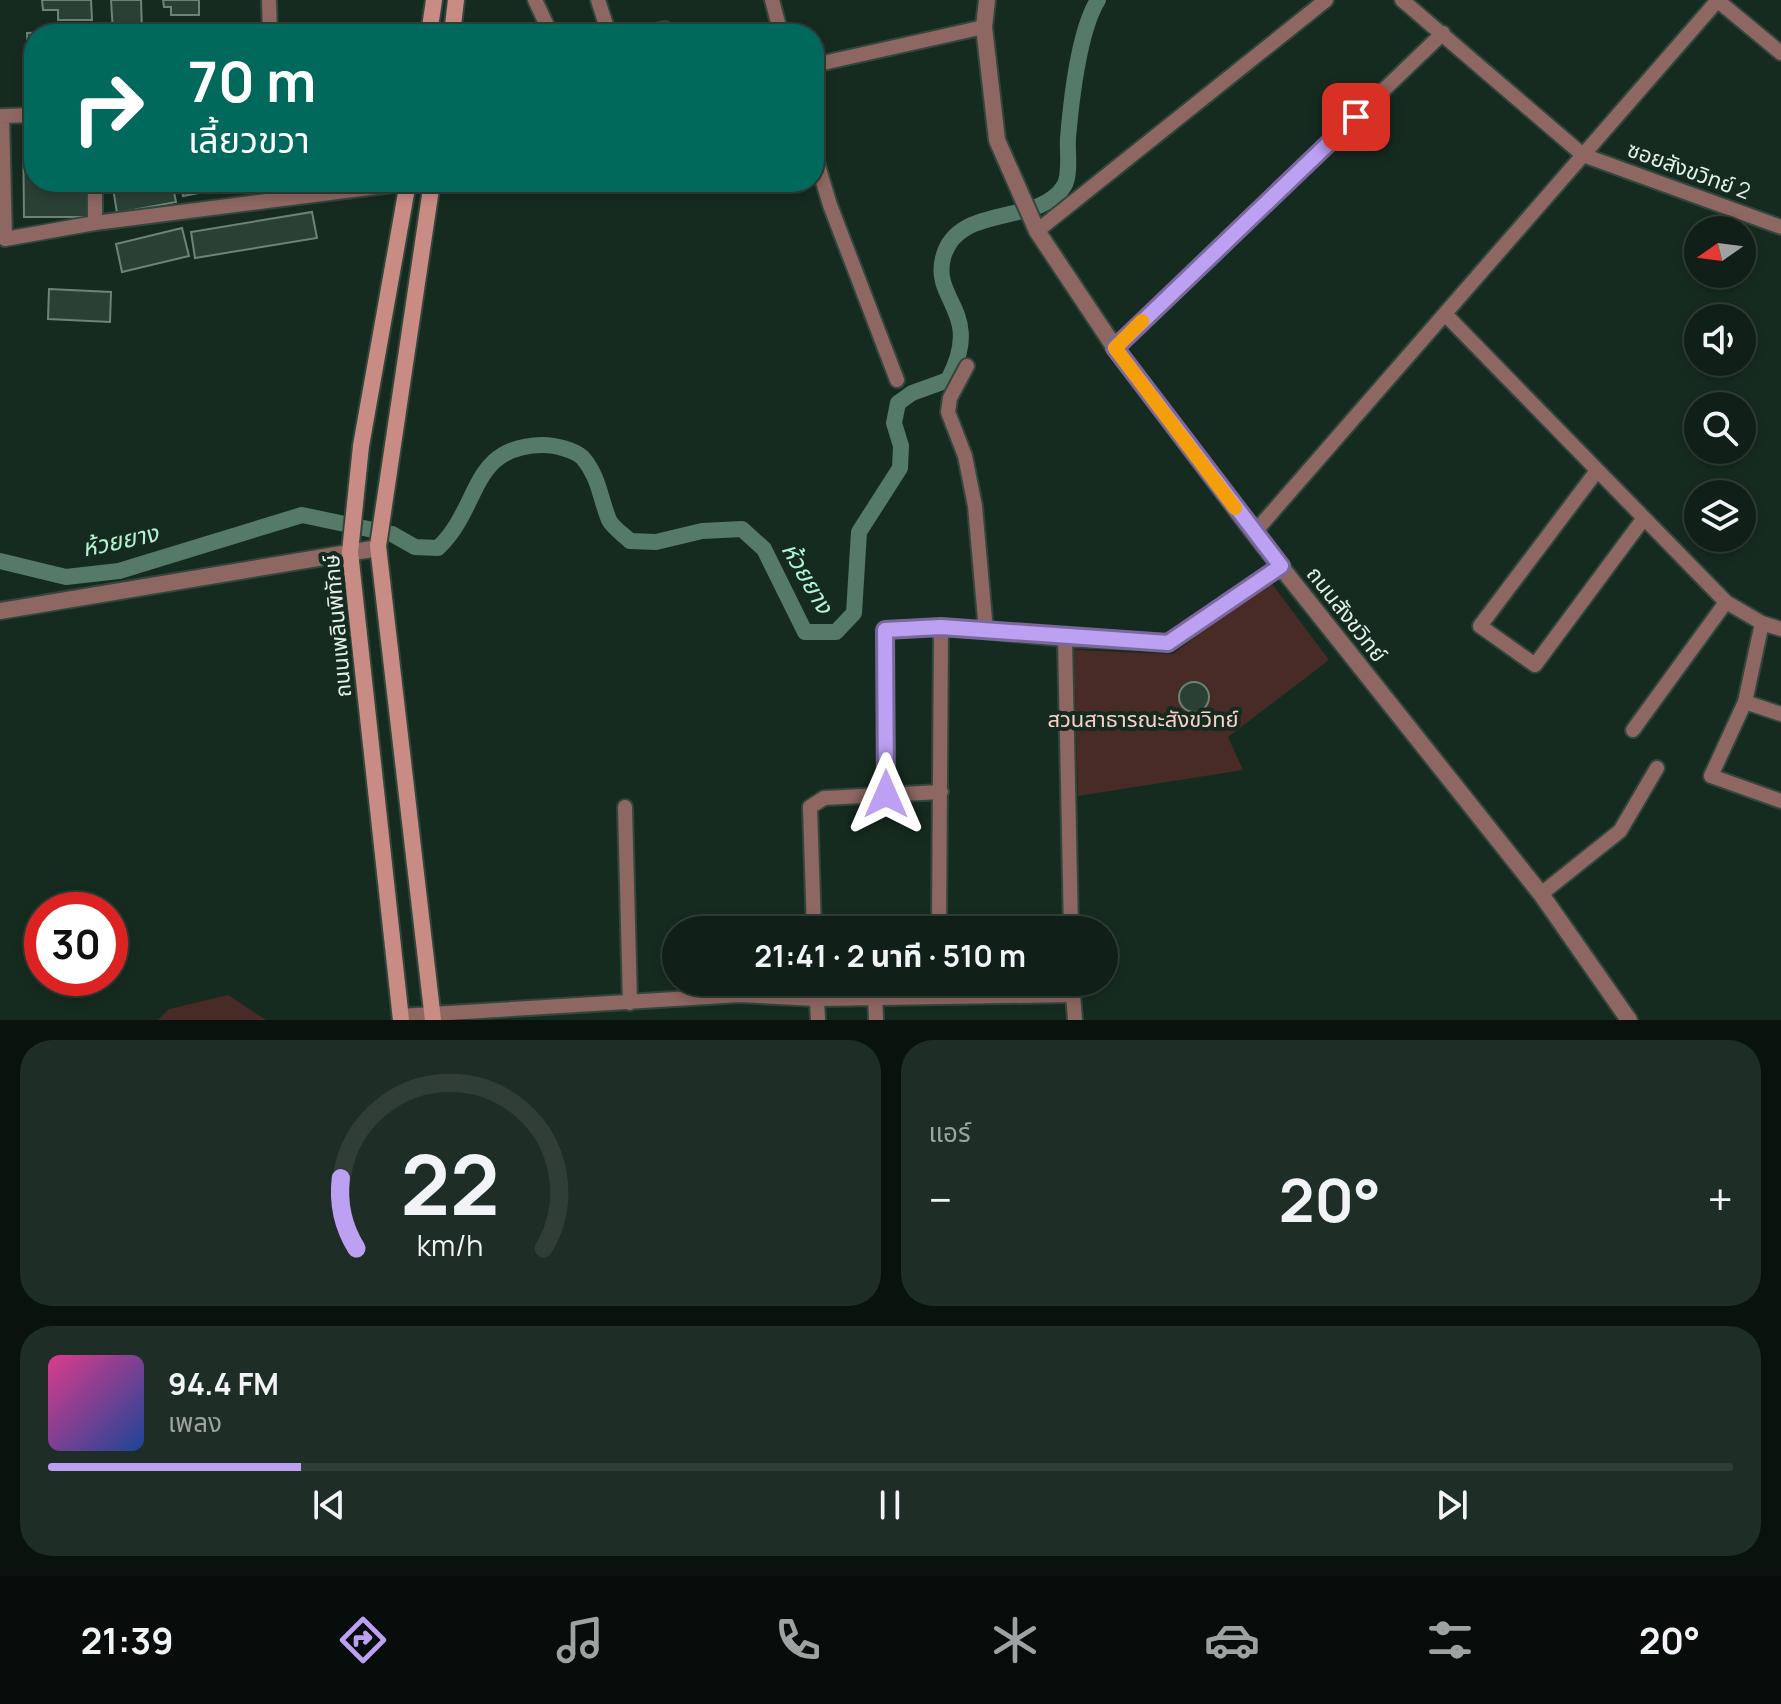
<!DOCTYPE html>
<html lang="th">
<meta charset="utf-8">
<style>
:root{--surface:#102018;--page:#1e2d25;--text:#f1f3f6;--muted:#9ca3a2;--line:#303e37;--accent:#bca0f2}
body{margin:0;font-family:Manrope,"Noto Sans Thai",sans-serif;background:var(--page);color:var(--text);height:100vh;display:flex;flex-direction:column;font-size:30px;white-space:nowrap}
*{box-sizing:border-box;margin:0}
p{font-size:26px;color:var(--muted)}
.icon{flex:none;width:44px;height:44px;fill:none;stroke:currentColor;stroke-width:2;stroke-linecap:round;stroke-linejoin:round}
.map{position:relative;height:1020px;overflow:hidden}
.drawer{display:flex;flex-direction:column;gap:20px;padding:20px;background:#09120d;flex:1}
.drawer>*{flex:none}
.top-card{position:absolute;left:24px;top:24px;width:800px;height:168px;border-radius:32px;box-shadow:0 4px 12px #0003,0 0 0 2px var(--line);background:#00695c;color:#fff;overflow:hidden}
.needle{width:52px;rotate:256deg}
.fabs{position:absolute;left:1684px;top:216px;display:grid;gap:16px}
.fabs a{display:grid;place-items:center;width:72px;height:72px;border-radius:50%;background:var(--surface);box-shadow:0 4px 12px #0003,0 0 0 2px var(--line);font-size:40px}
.speed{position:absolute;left:24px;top:892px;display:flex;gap:16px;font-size:40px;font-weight:700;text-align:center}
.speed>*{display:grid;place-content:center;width:104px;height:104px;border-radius:50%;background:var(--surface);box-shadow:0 4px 12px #0003,0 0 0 2px var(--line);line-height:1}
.speed .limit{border:12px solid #d22;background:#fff;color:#111}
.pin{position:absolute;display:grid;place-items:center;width:68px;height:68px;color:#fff;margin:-34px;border-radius:16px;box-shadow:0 4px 12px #0006}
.me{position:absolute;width:88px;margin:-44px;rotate:0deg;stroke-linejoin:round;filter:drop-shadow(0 0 6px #0008)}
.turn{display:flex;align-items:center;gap:28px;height:168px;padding:0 32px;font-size:36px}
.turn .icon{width:104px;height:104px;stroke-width:2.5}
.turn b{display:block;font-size:56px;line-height:68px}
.big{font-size:60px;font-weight:700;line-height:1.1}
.drawer .widget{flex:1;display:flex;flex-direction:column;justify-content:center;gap:12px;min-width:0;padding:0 28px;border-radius:32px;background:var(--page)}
.drawer .dial{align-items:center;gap:0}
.dial svg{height:208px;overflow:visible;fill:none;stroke:var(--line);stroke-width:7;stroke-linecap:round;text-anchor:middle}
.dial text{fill:var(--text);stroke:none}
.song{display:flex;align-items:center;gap:24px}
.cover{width:96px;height:96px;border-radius:12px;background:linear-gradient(135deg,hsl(330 70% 55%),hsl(220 70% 35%))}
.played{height:8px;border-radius:4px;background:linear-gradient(90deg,var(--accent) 15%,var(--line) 15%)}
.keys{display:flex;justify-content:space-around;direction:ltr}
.heat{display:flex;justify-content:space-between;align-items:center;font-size:44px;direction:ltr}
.drawer .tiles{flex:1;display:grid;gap:20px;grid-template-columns:1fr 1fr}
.widget:last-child{grid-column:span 2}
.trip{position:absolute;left:662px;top:916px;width:456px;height:80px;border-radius:40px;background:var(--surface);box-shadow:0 4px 12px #0003,0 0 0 2px var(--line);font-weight:700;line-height:80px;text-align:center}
.menu{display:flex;height:128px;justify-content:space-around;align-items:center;background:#060d0a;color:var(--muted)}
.menu .icon{width:56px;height:56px}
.menu .on{color:var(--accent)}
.menu b{font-size:36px;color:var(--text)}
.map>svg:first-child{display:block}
</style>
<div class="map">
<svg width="1781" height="1020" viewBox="0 0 1781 1020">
<rect width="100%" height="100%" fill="#162b20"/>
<path fill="#482a26" d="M1270 581 1329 660 1228 737 1243 770 1078 796 1074 650 1173 654Z
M228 995 266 1020H158L169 1009Z"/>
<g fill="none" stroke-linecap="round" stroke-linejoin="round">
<path stroke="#557a67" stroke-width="16" d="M0 561 66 577 119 571 302 515 392 534 415 547 438 548C482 506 469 446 543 445 555 445 575 450 583 458 599 477 600 498 609 520 613 528 624 535 630 541L656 542 702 531 742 529 764 549 805 632H836L854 613 859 532 900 468 901 446 894 423 898 403 912 393 948 380C984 312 932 301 943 258 957 202 1039 227 1064 186 1071 175 1067 151 1068 138 1071 102 1079 30 1098 0"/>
</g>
<path fill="#2b4035" stroke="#6c8477" stroke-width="2" d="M42 0H91L92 20H58V10H43Z
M111 0H141L142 31 113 32Z
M163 0H199V15H171V7H164Z
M57 32 34 34V101H30L27 33Z
M34 122V182H89L90 217H24L23 123Z
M112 182H172L176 202 117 213Z
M180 182H255L183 196Z
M312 212 317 238 195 258 191 232Z
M182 228 189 256 122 272 116 244Z
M49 289 111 292 110 322 48 319Z
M1179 697a15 15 0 1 1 30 0a15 15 0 1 1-30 0Z"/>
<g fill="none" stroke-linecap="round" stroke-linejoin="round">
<defs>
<path id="minor" d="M269 0 270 34
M535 0 551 34
M598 0 609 34
M772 0 781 34
M1402 0 1583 155 1781 227
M1717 0 1781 53
M644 34 665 29 672 34
M814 65 984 27
M34 115 2 116 5 239 95 223 408 183
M814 152 830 205 897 380
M95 182V223
M1037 231 1326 0
M1445 314 1726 602 1762 623 1781 629
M1115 348 1443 33
M967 366 950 398 948 412 965 456 975 506 986 631
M1596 472 1480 626 1535 665 1644 518
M1254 533 1718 0
M1762 623 1745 702 1711 776 1781 801
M1745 702 1781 714
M1633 730 1726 602
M886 794 885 630 941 627 1065 639
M625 807 630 1003
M1541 894 1620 831 1657 768
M814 930 810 807 824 798 941 792
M939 930 941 627
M1071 930 1065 639 1168 643 1281 566
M816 982 818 1020
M1072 982 1075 1020
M875 996 876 1020
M400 1016 740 995 817 999 1072 995"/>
<path id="tertiary" d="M987 0 984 27 997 140 1037 231 1115 348 1254 533 1541 894 1629 1020
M0 611 378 548"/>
<path id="secondary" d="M429 34 434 0
M452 34 456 0
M432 182 378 546 433 1020
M401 1020 350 552 361 446 408 182"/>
</defs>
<use href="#minor" stroke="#33463c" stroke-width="18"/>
<use href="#tertiary" stroke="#33463c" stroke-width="20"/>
<use href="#secondary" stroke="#33463c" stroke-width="20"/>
<use href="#minor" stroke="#8e6762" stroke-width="14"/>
<use href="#tertiary" stroke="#8e6762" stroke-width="16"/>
<use href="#secondary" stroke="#c98c84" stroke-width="16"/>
</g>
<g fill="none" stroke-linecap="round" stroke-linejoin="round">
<defs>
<path id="route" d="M886 794 885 630 941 627 1168 643 1281 566 1115 348 1356 117"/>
</defs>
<use href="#route" stroke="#7a689d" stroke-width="20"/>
<use href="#route" stroke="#bca0f2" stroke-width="14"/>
<path stroke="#f59e0b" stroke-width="14" d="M1142 321 1115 348 1235 508"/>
</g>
<g text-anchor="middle" stroke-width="8" stroke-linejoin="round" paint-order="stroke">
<g font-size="22" fill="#e2efe7" stroke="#162b20">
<text transform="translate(1689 170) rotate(20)" y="8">ซอยสังขวิทย์ 2</text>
<text transform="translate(1347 614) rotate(52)" y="8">ถนนสังขวิทย์</text>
<text transform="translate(337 626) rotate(-95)" y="8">ถนนเพลินพิทักษ์</text>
</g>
<g font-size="22" fill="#facfc9" stroke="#162b20">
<text x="1143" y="727">สวนสาธารณะสังขวิทย์</text>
</g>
<g font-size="24" font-style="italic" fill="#b3f5d1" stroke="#162b20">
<text transform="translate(120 541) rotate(-12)" y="8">ห้วยยาง</text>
<text transform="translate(807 578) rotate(60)" y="8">ห้วยยาง</text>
</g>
</g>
</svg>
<div class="fabs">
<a><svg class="needle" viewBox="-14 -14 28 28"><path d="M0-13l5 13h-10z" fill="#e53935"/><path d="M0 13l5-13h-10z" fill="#9ca3a2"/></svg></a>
<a><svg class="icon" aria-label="sound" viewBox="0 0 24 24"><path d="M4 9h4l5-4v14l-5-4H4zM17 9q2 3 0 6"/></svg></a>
<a><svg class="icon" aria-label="search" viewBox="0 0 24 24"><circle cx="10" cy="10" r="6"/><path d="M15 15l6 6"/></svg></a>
<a><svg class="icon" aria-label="layers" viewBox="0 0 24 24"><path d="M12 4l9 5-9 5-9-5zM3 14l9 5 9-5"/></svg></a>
</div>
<div class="speed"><div class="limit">30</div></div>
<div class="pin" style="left:1356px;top:117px;background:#d93025"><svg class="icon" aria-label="arrive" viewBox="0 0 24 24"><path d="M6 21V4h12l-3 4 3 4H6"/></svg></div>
<svg class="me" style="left:886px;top:794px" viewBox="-20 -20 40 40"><path d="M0-17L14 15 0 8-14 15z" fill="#bca0f2" stroke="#fff" stroke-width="4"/></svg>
<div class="trip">21:41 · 2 นาที · 510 m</div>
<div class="top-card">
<div class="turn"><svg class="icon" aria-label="right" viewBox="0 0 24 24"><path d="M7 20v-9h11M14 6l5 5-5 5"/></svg><div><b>70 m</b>เลี้ยวขวา</div></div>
</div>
</div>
<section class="drawer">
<div class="tiles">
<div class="widget dial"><svg viewBox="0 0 100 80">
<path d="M14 69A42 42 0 1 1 86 69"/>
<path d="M14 69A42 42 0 0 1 8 42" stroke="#bca0f2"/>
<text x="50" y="56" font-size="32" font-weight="700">22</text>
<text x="50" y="72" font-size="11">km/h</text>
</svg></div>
<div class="widget"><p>แอร์</p>
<div class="heat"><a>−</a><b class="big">20°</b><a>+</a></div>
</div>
<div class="widget">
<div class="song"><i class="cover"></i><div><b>94.4 FM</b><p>เพลง</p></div></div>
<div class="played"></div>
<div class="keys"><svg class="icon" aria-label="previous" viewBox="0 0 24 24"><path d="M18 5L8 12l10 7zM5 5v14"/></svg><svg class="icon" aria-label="pause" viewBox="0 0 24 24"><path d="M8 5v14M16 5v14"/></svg><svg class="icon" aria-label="next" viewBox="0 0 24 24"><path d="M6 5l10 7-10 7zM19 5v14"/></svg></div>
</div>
</div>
</section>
<nav class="menu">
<b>21:39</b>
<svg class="icon on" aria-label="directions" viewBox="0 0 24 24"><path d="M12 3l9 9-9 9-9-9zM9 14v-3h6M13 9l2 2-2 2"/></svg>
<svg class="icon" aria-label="music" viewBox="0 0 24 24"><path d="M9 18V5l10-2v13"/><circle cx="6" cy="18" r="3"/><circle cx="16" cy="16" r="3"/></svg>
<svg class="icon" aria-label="phone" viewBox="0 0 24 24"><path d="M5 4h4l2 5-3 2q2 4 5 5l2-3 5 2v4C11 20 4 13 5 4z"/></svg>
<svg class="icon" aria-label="climate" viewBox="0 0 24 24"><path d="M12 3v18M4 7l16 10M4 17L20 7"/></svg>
<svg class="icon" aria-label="car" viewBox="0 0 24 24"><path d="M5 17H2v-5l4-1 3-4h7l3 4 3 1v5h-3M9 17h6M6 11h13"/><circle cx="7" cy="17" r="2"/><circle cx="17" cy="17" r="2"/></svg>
<svg class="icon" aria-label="filters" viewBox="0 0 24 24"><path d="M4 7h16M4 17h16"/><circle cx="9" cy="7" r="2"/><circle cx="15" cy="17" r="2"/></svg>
<b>20°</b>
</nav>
